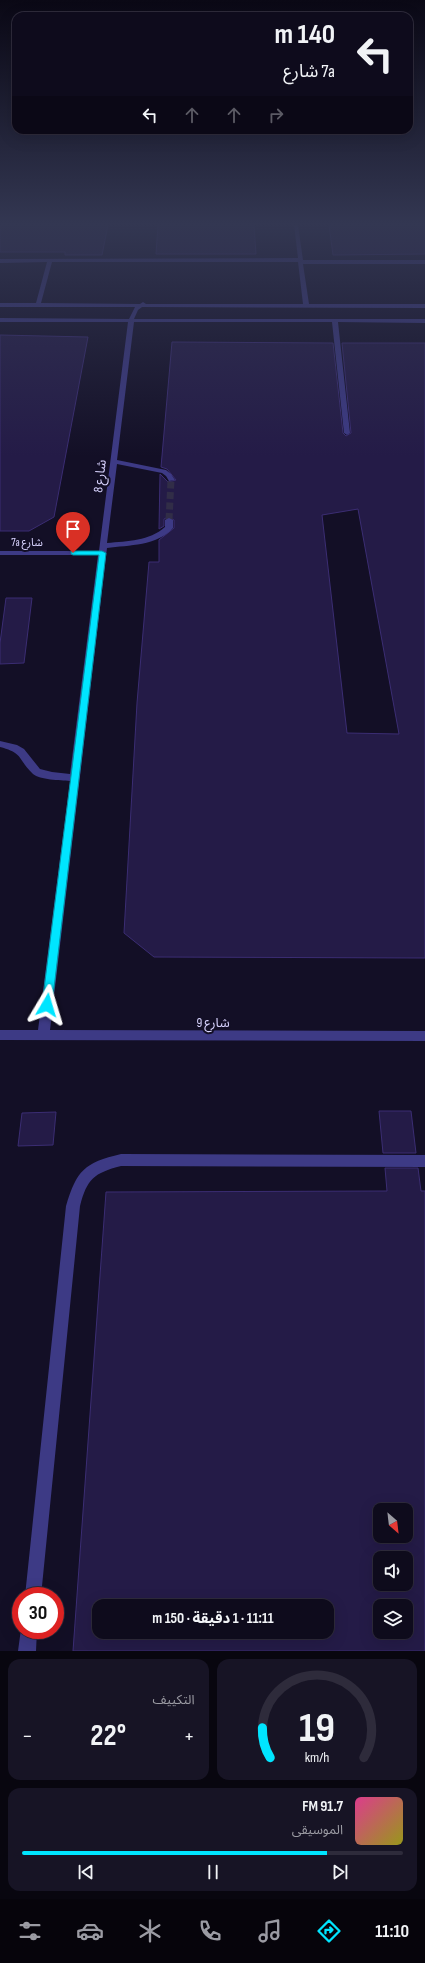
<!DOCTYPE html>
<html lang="ar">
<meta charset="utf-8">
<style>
:root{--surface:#0e0b1c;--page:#171425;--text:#f1f3f6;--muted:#9b9ba3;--line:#2e2b3b;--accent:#00e5ff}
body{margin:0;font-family:"Sofia Sans Condensed","Noto Sans Arabic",sans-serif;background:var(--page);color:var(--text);direction:rtl;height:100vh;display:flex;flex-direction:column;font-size:15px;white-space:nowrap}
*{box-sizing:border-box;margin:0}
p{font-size:13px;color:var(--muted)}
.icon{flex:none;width:22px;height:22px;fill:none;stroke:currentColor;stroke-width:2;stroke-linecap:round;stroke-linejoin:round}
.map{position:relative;height:1651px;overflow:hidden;direction:ltr}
.panel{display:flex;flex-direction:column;gap:8px;padding:8px;background:#08060f;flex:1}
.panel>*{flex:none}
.banner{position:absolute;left:12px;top:12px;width:401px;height:122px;border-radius:12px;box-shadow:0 4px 16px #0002,0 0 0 1px var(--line);direction:rtl;background:#0e0b1c;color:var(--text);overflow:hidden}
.needle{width:26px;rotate:152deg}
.buttons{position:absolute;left:373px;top:1503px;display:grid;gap:8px}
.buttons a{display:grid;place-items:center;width:40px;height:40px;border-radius:8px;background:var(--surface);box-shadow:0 4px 16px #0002,0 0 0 1px var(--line);font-size:20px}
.speed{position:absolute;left:12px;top:1587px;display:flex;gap:8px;font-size:20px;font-weight:700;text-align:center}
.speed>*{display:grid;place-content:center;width:52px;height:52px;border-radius:50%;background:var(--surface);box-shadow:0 4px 16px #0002,0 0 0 1px var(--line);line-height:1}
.speed .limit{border:6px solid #d22;background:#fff;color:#111}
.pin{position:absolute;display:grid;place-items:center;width:34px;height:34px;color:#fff;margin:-41px -17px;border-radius:50% 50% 50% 0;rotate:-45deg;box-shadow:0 0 4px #0007}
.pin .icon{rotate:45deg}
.me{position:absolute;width:44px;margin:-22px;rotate:7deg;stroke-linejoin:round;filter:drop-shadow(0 0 3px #0008)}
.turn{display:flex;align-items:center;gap:14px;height:84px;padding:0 12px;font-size:18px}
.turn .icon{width:52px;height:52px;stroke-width:2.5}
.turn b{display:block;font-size:28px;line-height:34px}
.lanes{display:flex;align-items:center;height:38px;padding:0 12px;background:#0003;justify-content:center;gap:20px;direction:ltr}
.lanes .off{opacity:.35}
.big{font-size:30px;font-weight:700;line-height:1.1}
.panel .widget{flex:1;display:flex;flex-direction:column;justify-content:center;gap:6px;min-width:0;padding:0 14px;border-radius:12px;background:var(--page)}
.panel .dial{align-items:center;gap:0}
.dial svg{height:104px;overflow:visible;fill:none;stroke:var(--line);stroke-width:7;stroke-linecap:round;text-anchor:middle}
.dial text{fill:var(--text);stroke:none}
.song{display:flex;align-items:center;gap:12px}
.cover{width:48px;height:48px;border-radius:6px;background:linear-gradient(135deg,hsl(330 70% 55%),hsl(60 70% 35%))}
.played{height:4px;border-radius:2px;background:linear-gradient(90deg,var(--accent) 80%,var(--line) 80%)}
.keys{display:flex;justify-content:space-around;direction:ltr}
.heat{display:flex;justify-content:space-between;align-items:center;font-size:22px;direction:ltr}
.panel .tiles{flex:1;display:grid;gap:8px;grid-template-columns:1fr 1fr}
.widget:last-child{grid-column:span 2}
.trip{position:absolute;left:92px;top:1599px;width:242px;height:40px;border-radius:12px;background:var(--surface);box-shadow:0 4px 16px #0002,0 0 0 1px var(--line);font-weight:700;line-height:40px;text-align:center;direction:rtl}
.tabs{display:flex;height:64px;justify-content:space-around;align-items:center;background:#06040b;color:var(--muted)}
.tabs .icon{width:28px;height:28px}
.tabs .active{color:var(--accent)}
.tabs b{font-size:18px;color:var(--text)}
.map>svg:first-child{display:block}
</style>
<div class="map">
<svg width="425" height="1651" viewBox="0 0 425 1651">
<rect width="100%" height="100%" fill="#130f26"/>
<path fill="#241b47" stroke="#3b2d73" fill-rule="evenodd" d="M0 225H108L102 255H65V252H0Z
M158 225H254L256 254H156Z
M329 225H425V254L333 255Z
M0 335 88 337 54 517 29 531H0Z
M172 342 333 343 343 433 346 436 351 433 342 343H425V958L154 957 124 933 137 703 149 562H159V540L174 528V520L168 517 164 519V526L159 529 160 474 168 482 176 480 167 469 161 467ZM358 509 399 734 347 733 322 515Z
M6 598H32L24 663 0 664V643Z
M379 1111H411L416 1153H383Z
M56 1112 53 1145 18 1146 22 1113Z
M385 1168H418L421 1191H425V1651H73L106 1192 387 1191ZM380 1510H406V1536H380ZM380 1558H406V1584H380ZM99 1606H327V1632H99ZM380 1606H406V1632H380Z"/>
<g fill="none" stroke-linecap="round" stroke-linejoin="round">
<path stroke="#312d47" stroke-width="7" stroke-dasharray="7 3.5" stroke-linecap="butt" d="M169 520 171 480"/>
<path fill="#3d3a85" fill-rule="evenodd" d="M294 225H298L303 260H425V264H303L309 304H425V308L142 307 138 310 134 319H425V323L338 322 350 433 347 435 344 433 332 322H134L117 460 166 470 171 474 175 480 169 481 166 476 162 473 117 464 107 543C128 541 149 541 165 527V520L169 518 173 520V528C157 546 129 545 107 548L50 1030 425 1031V1041L0 1040V1030H38L70 781C60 780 40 780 33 774 18 760 24 753 0 747V741L17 745 24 749 40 769 52 772 70 774 98 555H0V551H99L128 322H0V318L129 319 135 307H0V303H36L47 262 0 263V259L298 258ZM52 262H298L303 304H146L143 302 140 304 41 303Z
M121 1154 425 1155V1167L121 1166C94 1173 87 1179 80 1206L41 1596H25L66 1206C77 1170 84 1163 121 1154Z
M21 1629 37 1630 36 1651H18Z"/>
</g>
<linearGradient id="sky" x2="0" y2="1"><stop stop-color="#0a0815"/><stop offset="0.49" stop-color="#333752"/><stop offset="1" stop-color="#333752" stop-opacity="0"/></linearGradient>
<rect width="425" height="456" fill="url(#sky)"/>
<path fill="#00e5ff" stroke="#0095a6" d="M71 551H102L106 553 52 1005 51 1009 47 1010 43 1009 42 1005 99 555H73L71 554Z"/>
<g text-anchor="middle" stroke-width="4" stroke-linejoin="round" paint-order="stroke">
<g font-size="11" fill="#d9d4ff" stroke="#130f26">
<text x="27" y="546">7a شارع</text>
</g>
<g font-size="13" fill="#d9d4ff" stroke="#130f26">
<text transform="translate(99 476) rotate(-83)" y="5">شارع 8</text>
<text x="213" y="1027">شارع 9</text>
</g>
</g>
</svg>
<div class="buttons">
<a><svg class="needle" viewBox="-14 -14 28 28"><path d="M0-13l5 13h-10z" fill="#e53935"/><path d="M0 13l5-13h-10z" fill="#9b9ba3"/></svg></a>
<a><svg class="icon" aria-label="sound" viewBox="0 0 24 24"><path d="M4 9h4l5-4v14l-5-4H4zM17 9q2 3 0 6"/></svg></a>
<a><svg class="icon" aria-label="layers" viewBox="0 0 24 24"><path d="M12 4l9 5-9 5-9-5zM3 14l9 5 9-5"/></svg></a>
</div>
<div class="speed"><div class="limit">30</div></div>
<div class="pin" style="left:73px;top:553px;background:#d93025"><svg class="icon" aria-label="arrive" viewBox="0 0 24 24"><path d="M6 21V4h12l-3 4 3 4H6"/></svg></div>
<svg class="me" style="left:47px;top:1005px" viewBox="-20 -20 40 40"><path d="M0-17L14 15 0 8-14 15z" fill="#00e5ff" stroke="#fff" stroke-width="4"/></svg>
<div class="trip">11:11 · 1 دقيقة · 150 m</div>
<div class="banner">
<div class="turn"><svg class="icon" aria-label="left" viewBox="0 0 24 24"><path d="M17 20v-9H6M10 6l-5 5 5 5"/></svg><div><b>140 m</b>7a شارع</div></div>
<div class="lanes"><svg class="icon" aria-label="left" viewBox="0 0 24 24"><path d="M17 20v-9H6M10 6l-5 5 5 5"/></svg><svg class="icon off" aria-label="ahead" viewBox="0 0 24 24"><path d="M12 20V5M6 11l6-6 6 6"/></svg><svg class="icon off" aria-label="ahead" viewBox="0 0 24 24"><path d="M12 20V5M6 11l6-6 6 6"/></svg><svg class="icon off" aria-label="right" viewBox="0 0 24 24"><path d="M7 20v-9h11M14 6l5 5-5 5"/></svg></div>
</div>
</div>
<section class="panel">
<div class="tiles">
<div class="widget dial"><svg viewBox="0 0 100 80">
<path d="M14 69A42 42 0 1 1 86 69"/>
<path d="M14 69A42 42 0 0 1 8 46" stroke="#00e5ff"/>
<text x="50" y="56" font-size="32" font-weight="700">19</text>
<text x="50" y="72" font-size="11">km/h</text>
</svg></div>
<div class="widget"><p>التكييف</p>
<div class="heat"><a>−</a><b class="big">22°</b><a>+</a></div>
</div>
<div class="widget">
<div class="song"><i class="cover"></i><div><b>91.7 FM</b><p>الموسيقى</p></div></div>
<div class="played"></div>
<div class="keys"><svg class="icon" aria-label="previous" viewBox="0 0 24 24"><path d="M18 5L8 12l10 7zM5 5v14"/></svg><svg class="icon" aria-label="pause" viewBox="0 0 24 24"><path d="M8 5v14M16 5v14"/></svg><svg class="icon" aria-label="next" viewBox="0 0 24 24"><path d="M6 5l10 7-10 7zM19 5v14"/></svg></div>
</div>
</div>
</section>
<nav class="tabs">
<b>11:10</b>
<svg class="icon active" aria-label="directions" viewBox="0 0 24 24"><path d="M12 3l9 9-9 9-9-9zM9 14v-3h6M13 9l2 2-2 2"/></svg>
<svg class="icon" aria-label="music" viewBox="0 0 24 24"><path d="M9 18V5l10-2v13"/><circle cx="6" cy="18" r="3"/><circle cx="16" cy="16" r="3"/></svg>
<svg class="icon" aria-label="phone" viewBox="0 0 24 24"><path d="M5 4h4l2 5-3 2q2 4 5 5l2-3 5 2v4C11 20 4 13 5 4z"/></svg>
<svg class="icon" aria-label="climate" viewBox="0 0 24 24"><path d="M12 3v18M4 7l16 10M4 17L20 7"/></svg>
<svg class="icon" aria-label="car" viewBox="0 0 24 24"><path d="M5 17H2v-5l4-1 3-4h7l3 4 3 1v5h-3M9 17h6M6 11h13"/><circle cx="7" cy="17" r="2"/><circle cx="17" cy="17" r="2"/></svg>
<svg class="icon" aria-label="filters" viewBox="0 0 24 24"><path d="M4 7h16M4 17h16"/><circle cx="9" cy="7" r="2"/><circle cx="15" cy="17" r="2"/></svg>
</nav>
